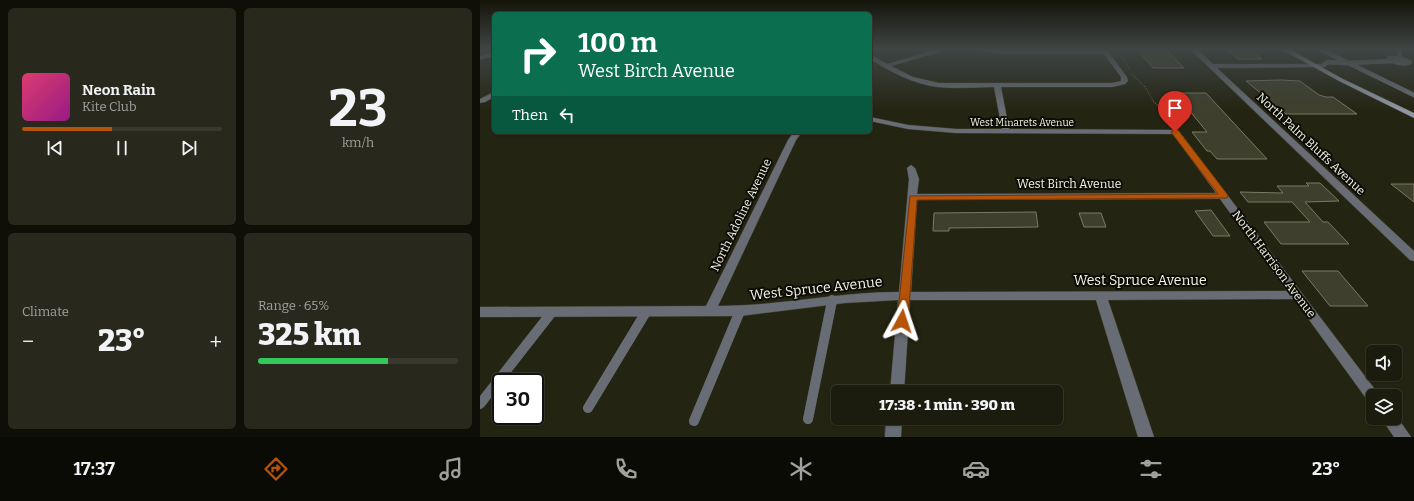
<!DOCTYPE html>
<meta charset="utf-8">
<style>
:root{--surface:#1b1b0e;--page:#28281c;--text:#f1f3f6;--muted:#a0a19e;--line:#39392e;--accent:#b45309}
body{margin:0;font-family:Bitter,serif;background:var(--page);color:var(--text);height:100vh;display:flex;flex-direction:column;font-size:15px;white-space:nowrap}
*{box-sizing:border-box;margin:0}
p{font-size:13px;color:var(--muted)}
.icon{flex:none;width:22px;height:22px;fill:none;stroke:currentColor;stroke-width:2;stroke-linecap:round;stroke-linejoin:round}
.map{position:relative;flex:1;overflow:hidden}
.sheet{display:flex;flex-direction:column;gap:8px;padding:8px;background:#0f0f08;width:480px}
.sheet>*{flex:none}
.banner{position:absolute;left:12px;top:12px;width:380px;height:122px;border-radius:6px;box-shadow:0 1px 3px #0004,0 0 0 1px var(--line);background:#0b6e4f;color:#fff;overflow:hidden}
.fabs{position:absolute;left:886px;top:345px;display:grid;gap:8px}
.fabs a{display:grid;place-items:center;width:36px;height:36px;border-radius:6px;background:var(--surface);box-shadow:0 1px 3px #0004,0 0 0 1px var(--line);font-size:20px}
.speed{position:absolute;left:12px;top:373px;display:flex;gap:8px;font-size:20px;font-weight:700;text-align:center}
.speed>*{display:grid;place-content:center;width:52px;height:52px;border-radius:50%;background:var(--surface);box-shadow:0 1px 3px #0004,0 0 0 1px var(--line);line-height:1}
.speed .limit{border:2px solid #111;border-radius:6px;background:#fff;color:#111}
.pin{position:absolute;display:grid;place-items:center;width:34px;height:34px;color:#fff;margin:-41px -17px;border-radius:50% 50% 50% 0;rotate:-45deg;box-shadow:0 0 4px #0007}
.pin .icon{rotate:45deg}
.me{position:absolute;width:44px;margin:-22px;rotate:5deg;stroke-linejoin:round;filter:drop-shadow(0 0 3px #0008)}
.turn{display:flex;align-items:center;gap:14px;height:84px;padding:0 20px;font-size:18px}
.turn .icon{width:52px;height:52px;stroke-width:2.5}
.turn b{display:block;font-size:28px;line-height:34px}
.then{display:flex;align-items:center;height:38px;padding:0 20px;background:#0003;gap:8px;font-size:15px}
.big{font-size:30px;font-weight:800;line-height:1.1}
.sheet .card{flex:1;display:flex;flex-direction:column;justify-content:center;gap:6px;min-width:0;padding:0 14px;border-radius:6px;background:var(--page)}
.sheet .dial{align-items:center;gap:0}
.dial b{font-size:52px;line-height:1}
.song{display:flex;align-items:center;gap:12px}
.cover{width:48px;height:48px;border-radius:6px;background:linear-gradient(135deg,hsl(340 70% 55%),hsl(310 70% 35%))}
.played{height:4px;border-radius:2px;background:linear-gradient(90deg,var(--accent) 45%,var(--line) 45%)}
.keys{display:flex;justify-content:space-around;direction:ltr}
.heat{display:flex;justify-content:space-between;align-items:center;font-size:22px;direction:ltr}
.charge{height:6px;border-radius:3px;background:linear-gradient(90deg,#34c759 65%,var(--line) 0)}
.sheet .tiles{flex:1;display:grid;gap:8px;grid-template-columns:repeat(2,1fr)}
.trip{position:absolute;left:351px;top:385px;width:232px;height:40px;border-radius:6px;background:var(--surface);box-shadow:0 1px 3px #0004,0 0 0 1px var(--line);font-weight:800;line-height:40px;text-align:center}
.dock{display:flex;height:64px;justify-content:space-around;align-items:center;background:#0b0b06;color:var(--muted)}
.dock .icon{width:28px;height:28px}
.dock .current{color:var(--accent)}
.dock b{font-size:18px;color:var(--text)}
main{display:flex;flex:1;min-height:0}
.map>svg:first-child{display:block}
</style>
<main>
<section class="sheet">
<div class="tiles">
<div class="card">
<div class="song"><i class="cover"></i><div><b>Neon Rain</b><p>Kite Club</p></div></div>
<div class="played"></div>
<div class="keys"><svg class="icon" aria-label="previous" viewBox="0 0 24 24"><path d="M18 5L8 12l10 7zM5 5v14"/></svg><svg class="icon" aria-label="pause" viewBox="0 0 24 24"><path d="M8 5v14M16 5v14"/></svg><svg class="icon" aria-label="next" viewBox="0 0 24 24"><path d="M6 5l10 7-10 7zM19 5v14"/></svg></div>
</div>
<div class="card dial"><b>23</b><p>km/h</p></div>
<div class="card"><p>Climate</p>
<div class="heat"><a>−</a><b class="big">23°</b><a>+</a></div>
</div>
<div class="card"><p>Range · 65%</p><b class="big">325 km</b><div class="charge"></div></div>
</div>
</section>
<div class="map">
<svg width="934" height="437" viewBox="0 0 934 437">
<rect width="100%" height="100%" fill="#242412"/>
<path fill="#3e3f2c" stroke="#7a7b66" d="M657 49H686L704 68H673Z
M746 49H768L782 59H758Z
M801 80 820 81 839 95 846 97H853L877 114H806L766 81Z
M695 93H726L787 159H737L730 151H727L712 132H727Z
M826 183H840L859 201 825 202 843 222H848L869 244H801L784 222H830L812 202H768L760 192 803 193 797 186H829Z
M911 184H934V202Z
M731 210 750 236H733L715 211Z
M556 212 558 227 469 228V231H453L454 213Z
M599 213H621L626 227H604Z
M822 271H858L888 306H850Z"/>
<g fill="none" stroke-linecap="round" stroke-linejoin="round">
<defs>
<path id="service-far2" d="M840 49 934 95
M909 58H919L930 62C924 65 914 63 909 58Z
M919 58 920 49
M844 65 847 62 867 63 912 61"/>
<path id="service-far1" d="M351 302 352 299"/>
<path id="service" d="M0 404 72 312
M108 408 166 312
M328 419 352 301
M214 421 260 311"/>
<path id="minor" d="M459 49H470L411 66 433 77 459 83H632L641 81V77L624 54H527L488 49H626L647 77 648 81 645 84 632 87H521L529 129 698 130 900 396H893V402L888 401 814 299 628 300 674 437H658L616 300H430L424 392H410L418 300 365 303 260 316 0 317V307L226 306 308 140 314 132H322L316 140 238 306C299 306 358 292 419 292L429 179 427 168 431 165 435 168 439 179 437 194 736 193 693 134 476 133 428 129 390 121V117L428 125 476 129H522L514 87C496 87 476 89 458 87 433 84 411 72 390 59V54L407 64ZM740 199 807 291 431 292 437 200Z
M710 49H717L733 64H846L847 65 844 67 737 68 934 251V261L930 260Z
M14 51V55L0 60V56Z
M14 92V97L5 102 0 103V99Z
M915 414 931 437H914L901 418H915Z
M406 418H422L421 437H405Z"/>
<path id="secondary" d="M801 49H809L863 79 934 113V118L859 81Z"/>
</defs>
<use href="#service-far2" stroke="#414130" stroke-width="5"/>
<use href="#service-far1" stroke="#414130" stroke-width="8"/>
<use href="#service" stroke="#414130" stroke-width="10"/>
<use href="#minor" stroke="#414130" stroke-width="1"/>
<use href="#secondary" stroke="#414130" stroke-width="1"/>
<path stroke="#818273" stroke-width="1.5" stroke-dasharray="0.5 2" stroke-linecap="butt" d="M636 52 645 60 650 71
M652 74 666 88 673 101 697 125"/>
<use href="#service-far2" stroke="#686d75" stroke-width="4.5"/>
<use href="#service-far1" stroke="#686d75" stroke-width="8"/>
<use href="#service" stroke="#686d75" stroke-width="10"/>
<use href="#minor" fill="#686d75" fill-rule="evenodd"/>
<use href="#secondary" fill="#9097a4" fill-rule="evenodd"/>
</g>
<linearGradient id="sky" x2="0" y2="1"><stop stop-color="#14140a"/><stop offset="0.44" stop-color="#3f4544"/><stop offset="1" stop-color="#3f4544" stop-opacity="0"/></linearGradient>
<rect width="934" height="111" fill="url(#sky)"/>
<path fill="#b45309" stroke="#753606" d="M695 129 698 130 747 194 748 196 747 198 437 200 428 321 427 325 422 326 418 325 417 321 430 196 738 194 691 132Z"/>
<g text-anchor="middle" stroke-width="4" stroke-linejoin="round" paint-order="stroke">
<g font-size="10" fill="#f3f4e8" stroke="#0d0d06">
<text x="542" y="126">West Minarets Avenue</text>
</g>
<g font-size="12" fill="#f3f4e8" stroke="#0d0d06">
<text transform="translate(831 144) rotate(43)" y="4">North Palm Bluffs Avenue</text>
<text x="589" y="188">West Birch Avenue</text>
<text transform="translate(261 215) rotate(-64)" y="4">North Adoline Avenue</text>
<text transform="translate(794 264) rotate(53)" y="4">North Harrison Avenue</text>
</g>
<g font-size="14" fill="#f3f4e8" stroke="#0d0d06">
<text x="660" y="285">West Spruce Avenue</text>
<text transform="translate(336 288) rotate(-6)" y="5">West Spruce Avenue</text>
</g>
</g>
</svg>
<div class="fabs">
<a><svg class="icon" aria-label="sound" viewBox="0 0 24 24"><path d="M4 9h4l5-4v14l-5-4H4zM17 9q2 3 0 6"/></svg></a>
<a><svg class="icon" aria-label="layers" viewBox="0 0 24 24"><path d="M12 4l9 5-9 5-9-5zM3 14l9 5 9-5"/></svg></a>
</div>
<div class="speed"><div class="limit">30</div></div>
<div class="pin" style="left:695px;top:132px;background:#d93025"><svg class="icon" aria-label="arrive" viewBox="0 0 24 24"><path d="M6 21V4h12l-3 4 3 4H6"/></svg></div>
<svg class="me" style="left:422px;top:321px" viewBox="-20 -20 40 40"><path d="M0-17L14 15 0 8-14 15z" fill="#b45309" stroke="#fff" stroke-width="4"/></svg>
<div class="trip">17:38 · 1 min · 390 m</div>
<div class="banner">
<div class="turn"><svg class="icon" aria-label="right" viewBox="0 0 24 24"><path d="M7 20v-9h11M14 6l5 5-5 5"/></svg><div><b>100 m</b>West Birch Avenue</div></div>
<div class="then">Then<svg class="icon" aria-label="left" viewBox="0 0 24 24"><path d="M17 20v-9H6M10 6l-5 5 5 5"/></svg></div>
</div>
</div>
</main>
<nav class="dock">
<b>17:37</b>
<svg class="icon current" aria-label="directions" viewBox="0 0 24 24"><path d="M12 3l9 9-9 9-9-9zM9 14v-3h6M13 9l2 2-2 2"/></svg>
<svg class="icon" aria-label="music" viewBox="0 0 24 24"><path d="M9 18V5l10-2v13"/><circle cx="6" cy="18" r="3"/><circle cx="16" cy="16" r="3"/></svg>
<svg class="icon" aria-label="phone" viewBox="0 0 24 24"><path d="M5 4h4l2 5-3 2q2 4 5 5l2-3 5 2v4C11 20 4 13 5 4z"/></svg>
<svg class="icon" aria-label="climate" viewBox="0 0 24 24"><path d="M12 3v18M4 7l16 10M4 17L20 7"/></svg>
<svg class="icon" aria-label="car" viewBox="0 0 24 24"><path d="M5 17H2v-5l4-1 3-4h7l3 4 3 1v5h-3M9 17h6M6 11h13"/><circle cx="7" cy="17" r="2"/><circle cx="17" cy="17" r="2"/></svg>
<svg class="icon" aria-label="filters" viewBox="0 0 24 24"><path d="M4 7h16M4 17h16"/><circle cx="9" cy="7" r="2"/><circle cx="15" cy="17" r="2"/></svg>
<b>23°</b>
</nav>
